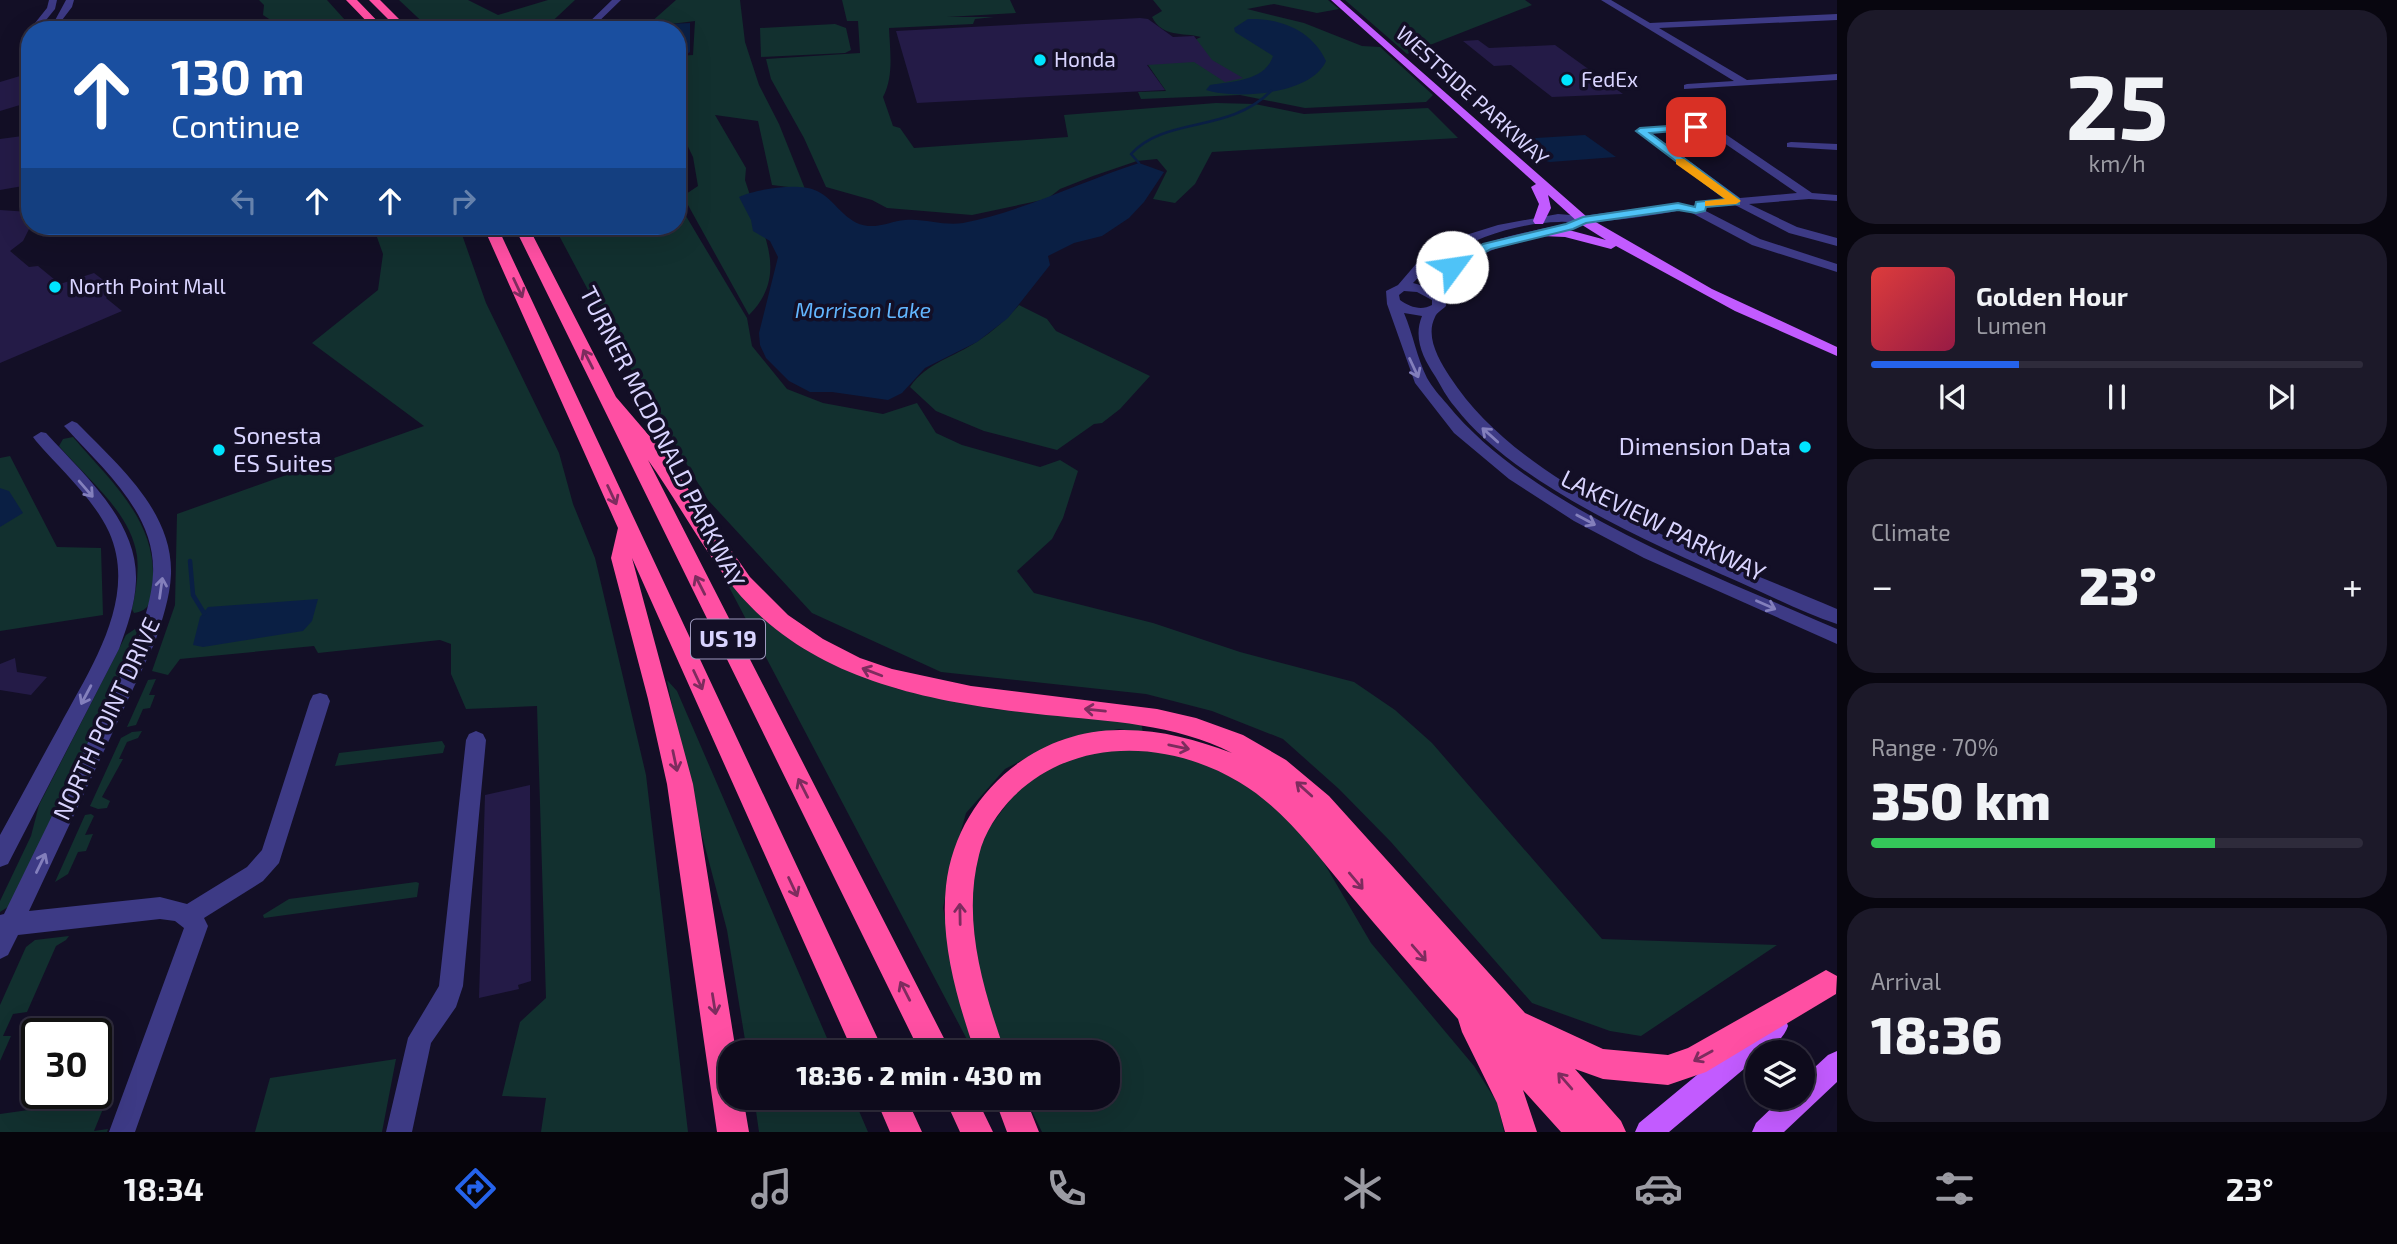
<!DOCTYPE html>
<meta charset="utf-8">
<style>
:root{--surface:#0e0b1c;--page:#1c1929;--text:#f1f3f6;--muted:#9b9ba3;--line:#2e2b3b;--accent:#2563eb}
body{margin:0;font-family:"Exo 2",sans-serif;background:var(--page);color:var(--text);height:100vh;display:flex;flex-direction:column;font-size:26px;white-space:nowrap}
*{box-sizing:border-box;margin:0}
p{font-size:23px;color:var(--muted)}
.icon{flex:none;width:38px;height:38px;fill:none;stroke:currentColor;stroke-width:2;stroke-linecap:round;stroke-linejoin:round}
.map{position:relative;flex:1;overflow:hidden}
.details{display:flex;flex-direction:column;gap:10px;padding:10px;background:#08060f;width:560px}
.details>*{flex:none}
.banner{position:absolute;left:21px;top:21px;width:665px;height:214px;border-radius:28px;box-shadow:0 7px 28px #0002,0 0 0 2px var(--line);background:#1a4fa0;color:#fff;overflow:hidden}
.controls{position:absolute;left:1745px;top:1040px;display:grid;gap:14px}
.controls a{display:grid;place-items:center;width:70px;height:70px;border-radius:50%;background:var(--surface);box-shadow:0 7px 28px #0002,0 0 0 2px var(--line);font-size:35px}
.speed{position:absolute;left:21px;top:1018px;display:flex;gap:14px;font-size:35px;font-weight:700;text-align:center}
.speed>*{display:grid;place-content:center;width:91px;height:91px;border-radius:50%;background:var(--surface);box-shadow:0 7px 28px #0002,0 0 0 2px var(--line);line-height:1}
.speed .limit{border:4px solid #111;border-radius:10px;background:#fff;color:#111}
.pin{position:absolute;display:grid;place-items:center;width:60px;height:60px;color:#fff;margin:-30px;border-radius:14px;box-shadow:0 4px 10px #0006}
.me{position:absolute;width:77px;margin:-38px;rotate:59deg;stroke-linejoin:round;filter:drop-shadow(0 0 5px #0008)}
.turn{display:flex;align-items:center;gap:24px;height:147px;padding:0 35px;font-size:32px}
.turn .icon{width:91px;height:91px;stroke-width:2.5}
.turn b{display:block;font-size:49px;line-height:60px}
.lanes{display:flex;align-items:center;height:66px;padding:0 35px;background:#0003;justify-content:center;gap:35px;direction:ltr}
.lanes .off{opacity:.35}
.big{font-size:52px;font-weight:800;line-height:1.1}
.details .widget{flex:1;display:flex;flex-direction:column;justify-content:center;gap:10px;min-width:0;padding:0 24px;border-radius:28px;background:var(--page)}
.details .dial{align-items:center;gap:0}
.dial b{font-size:91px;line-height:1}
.song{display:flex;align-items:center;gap:21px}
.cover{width:84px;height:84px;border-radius:10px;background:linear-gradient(135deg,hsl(0 70% 55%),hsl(340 70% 35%))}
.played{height:7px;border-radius:4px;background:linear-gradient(90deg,var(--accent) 30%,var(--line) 30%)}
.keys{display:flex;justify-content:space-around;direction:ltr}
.heat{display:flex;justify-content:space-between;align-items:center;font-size:38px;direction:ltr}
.charge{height:10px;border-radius:5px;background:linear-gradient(90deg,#34c759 70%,var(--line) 0)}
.trip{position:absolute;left:718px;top:1040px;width:402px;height:70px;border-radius:28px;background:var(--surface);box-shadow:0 7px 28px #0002,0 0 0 2px var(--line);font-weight:800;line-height:70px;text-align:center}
.tab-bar{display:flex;height:112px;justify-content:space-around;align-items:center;background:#06040b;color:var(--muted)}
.tab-bar .icon{width:49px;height:49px}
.tab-bar .on{color:var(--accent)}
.tab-bar b{font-size:32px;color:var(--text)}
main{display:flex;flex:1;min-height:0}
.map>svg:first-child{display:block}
</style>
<main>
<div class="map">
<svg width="1837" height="1132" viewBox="0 0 1837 1132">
<rect width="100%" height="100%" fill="#130f26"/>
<path fill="#12302f" d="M259 0H327L354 30H286L263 15 264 5Z
M399 0H468L498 15 548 0H575L543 30H431Z
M676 0H740L745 42 759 85 779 124 805 189 772 185 758 121 715 115 746 168 745 180C759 228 792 272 749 315L683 196 698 186 693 157 677 124V56L693 55 695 21 663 25 650 23Z
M842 0H1010L1016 13 947 17H994L975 19 973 24 889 28C890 52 894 76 883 97L893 126 900 128 914 148 1068 137 1064 115 1216 103 1255 104 1304 114 1428 108 1458 138 1212 152 1195 184 1175 203 1153 199 1167 171 1157 159 1137 161 1093 176 1060 189 1047 199 972 215 887 208 872 200 826 187 804 138 771 79 766 59 860 53 858 21H847Z
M1153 0H1328L1339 9 1317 13 1274 4 1247 9 1304 23 1362 46 1380 47 1433 95 1426 102 1305 108 1240 95 1141 99 1138 92 1166 91 1146 62 1201 37C1182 32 1163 38 1152 17L1162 11Z
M1345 0H1525L1532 5 1407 54Z
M835 24 846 28 851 50 845 53 761 57 760 28Z
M677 201 747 318 752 346 787 389 823 403 883 414 917 403 936 433 962 445 1040 467 1060 460 1078 471 1063 518 1052 539 1017 571 1034 593 1153 623 1240 652 1354 682 1395 710 1432 743 1602 939 1777 945 1641 1036 1610 1031 1532 1003 1391 842 1339 789 1283 739 1212 711 1146 694 941 672 812 613 708 500 623 356 554 226H677Z
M373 226H459L486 303 559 453 573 504 595 558 646 775 688 1132H541L546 1098 502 1096 520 1022 546 998 537 706 466 709 451 674V644L440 640 318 653 314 646 180 659 168 675 152 671 175 605 177 514 424 426 312 343 378 290 383 254Z
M1019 305 1047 319 1056 331 1150 376 1120 409 1102 423 1094 424 1057 450 984 431 936 411 910 387C927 362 953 358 978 341 993 331 1007 319 1019 305Z
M73 437C113 484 161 524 152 591 150 604 148 611 134 613L132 609C136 591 139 574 137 556 131 512 86 478 59 446L63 439Z
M10 456 57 547 101 548 103 615 0 631V458Z
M735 585 748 604 796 644 897 689 992 709 1141 722 1143 733 1119 729 1061 740 1005 769 966 813 953 859 943 908 972 1049 729 587Z
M135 629 137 632 102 715 11 905 0 912V901L31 836 39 805 126 635Z
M156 679 149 695H155L150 708 143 709 136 725 127 727 148 680Z
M667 680 677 691 833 1052H747L727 930 686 775Z
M142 731 138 738 127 742 119 759H123L102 797 110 801 107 808 98 809 90 806 121 738 132 732Z
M442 741 445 746 443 753 335 766 339 753Z
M1145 747 1204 763 1266 796 1317 851 1371 943 1474 1066 1498 1104 1504 1132H1042L1025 1097H1108V1052H1004L993 1027 968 924 979 841 1023 783 1075 755Z
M91 814 94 816 85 835 93 834 86 851 78 852 68 874 55 882 85 815Z
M416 882 419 883 417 897 264 918 263 915 289 899Z
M69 936 66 940 56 946 27 1012 13 1014 3 1036H11L0 1061V1005L26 947 35 940Z
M396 1059 382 1132H255L270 1078Z
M754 1097H853L868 1132H759Z
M107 1099 94 1131 108 1129 107 1132H0V1114Z"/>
<path fill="#0a1f44" d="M1248 19C1280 18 1312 30 1326 61 1312 94 1238 100 1206 90L1210 85C1233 81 1265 81 1273 56L1235 32 1234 28Z
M690 23V52L686 55 677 56V30H646L650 25Z
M1585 135 1616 157 1550 162 1542 160 1519 142 1522 139Z
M1139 163 1164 172 1144 202 1129 218 1102 236 1074 243 1048 256 1050 265 1008 318 977 342 925 368 902 393 888 400 832 392H810L789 381 766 358 760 345 759 333 778 257 770 241 753 231 751 220 739 197C756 189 799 182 817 191 835 199 845 224 868 226 881 227 893 221 905 220 924 218 943 226 963 223 1024 211 1080 182 1139 163Z
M0 488 9 491 23 513 0 527Z
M318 599 312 621 303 631 203 647 193 645 200 617 208 607Z"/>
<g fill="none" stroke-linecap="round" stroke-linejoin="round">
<path stroke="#0a1f44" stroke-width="2.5" d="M1139 163 1131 154C1166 116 1228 134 1271 91"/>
<path stroke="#0a1f44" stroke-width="4.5" d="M190 561 193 595 204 613"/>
</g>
<path fill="#241b47" d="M1140 18 1148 19 1173 37 1194 36 1212 60 1243 78 1225 82 1194 62 1147 65 1165 90 917 103 896 31Z
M1478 40 1489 48 1555 45 1623 94 1552 97 1511 65 1494 66 1463 41Z
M30 73V102L0 111V82Z
M30 135V176L25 177 23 186 0 190V139Z
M0 210 30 212V227L23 241 10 251 29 267 38 266 60 284 94 273 115 289 106 298 122 311 0 363Z
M15 658 17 672 47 677 31 695 0 690V664Z
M530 785 531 981 518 985 519 989 479 998 485 795Z"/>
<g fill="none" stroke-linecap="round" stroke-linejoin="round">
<path fill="#3d3a85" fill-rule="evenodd" d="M49 0H57L55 9 42 25H36L35 23 47 8Z
M66 0H74L72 7 59 24H53Z
M612 0H621L590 30H581Z
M1601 0H1611L1650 23 1837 14V20L1659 28 1747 80 1837 74V80L1684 89V85L1687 84 1734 81Z
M1696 124 1715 127 1812 193 1837 195V201L1809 199 1749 204 1797 227 1837 238V246L1789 233 1735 205 1700 208 1760 239 1837 264V272L1752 245 1692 213 1690 210 1696 206V202L1726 199 1636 131 1641 128ZM1696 130 1708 132 1797 193 1740 198 1651 133Z
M1791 142 1837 144V150L1787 147V143Z
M1678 203 1684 207 1682 210C1651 216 1617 220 1586 223 1577 224 1568 221 1559 222 1509 223 1447 246 1413 283L1431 288C1441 244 1527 233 1564 224L1570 228C1562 234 1549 235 1539 237 1502 245 1468 254 1444 285L1446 306C1442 310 1437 312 1435 317 1425 337 1439 360 1450 377 1525 493 1713 556 1837 609V624C1804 613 1771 596 1739 582 1652 544 1513 483 1455 407 1447 398 1441 386 1435 376 1423 358 1413 338 1422 316L1404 313C1413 334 1417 358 1427 378 1432 387 1440 396 1447 404 1532 509 1714 575 1837 629V644L1644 558 1574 521 1509 479 1454 433 1415 383 1387 304 1386 291 1398 285 1416 264 1436 250 1466 235 1498 225 1558 214 1583 216ZM1404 291 1417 292 1432 300V305C1421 311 1410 307 1400 300L1399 295Z
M72 421 77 423C117 464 173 511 171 574 170 598 162 620 155 642L29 911 160 897 187 904 247 867 262 850 310 701 313 695 320 693 327 695 330 701 279 863 263 881 204 918 208 926 135 1132H109L184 928 175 921 160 919 18 935 8 955 0 959V915L4 914 137 642C144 620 152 597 153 574 156 514 104 470 67 429L64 426Z
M41 432 46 433C84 475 138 521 136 581 135 605 127 627 119 649L8 864 0 867V835C20 799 39 763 59 727 89 670 139 599 109 532 93 498 60 469 36 441L33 437Z
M476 731 483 734 486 740 463 986 456 1007 431 1043 412 1132H386L408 1038 439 986 466 740 469 734Z"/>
<path fill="#c25bff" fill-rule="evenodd" d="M1331 0H1340L1587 217 1712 289 1837 347V356L1735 311 1616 246 1611 249 1565 237 1542 236V230L1565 229 1606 240 1579 223 1548 195 1551 208 1543 224H1535L1533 221 1539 204 1531 187 1536 184Z
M1776 1014 1785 1017 1788 1026C1784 1038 1770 1052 1757 1052V1058L1669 1132H1635L1639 1123 1767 1017Z
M1837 1051V1082L1784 1132H1752L1756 1123 1783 1097H1802V1079L1828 1055Z"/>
<path fill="#ff4fa3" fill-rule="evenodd" d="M346 0H357L386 30H375Z
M369 0H380L410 30H399Z
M483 226H497L884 1052H853L632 558 693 784 736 1052H730V1097H743L749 1132H717L667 784 648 699 611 558 618 528Z
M514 226H528L616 397 658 446 750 577 788 615 823 639 860 658 892 669 971 686 1157 709 1196 718 1243 735 1286 760 1329 796 1525 1013 1603 1049 1668 1055 1688 1048 1826 970 1837 976 1836 994 1706 1072 1668 1085 1603 1079 1575 1069 1621 1121 1626 1132H1561L1523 1090 1537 1132H1505L1497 1103 1462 1032 1458 1019C1420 977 1383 934 1347 891 1315 852 1283 808 1239 782 1169 740 1075 736 1014 796 998 812 984 833 979 855 962 921 983 989 1005 1052H975C957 999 940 942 946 886 956 796 1034 728 1124 730 1162 730 1197 740 1232 753 1176 724 1108 721 1046 715 932 702 811 682 734 588 702 548 678 502 648 460L951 1052H920Z
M875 1097H906L922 1132H890Z
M944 1097H976L993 1132H960Z
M994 1097H1025L1039 1132H1007Z"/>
</g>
<defs><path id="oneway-shaft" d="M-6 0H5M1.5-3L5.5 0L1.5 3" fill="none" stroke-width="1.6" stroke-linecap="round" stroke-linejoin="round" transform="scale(1.75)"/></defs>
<g stroke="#7d2c5e">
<use href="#oneway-shaft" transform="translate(518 288) rotate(65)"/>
<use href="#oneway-shaft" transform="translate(588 359) rotate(-117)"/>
<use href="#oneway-shaft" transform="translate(612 495) rotate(65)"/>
<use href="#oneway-shaft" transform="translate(700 585) rotate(-117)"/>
<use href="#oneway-shaft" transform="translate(872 672) rotate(-159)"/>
<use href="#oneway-shaft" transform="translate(698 680) rotate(65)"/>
<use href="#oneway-shaft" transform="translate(1095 710) rotate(-174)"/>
<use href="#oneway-shaft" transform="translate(1179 747) rotate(12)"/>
<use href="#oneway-shaft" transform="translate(675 761) rotate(78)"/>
<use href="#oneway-shaft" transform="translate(803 788) rotate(-117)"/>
<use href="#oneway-shaft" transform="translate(1304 789) rotate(-138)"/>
<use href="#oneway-shaft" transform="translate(1356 881) rotate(50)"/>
<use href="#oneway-shaft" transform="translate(793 887) rotate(65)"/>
<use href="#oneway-shaft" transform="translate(960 914) rotate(-91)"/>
<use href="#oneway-shaft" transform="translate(1419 953) rotate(49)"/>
<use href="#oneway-shaft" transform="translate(905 991) rotate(-117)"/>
<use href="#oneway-shaft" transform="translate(714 1004) rotate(81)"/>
<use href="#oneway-shaft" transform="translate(1703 1056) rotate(151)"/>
<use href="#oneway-shaft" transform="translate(1565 1081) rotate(-131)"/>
</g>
<g stroke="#837fbc">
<use href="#oneway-shaft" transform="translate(1414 368) rotate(65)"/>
<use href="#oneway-shaft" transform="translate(1490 435) rotate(-138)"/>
<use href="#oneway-shaft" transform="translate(86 489) rotate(49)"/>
<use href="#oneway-shaft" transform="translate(1586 520) rotate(28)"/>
<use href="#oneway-shaft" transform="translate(161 588) rotate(-82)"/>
<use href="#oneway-shaft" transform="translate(1766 605) rotate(24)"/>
<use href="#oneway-shaft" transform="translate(86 695) rotate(118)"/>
<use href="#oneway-shaft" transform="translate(41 863) rotate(-64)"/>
</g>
<path fill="#4fc3f7" stroke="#337fa1" stroke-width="2" d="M1696 124 1699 125V129L1650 133 1739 199V204L1706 207 1705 211 1696 213 1678 210 1586 223 1573 229 1491 249 1456 269 1446 267 1483 244 1566 224 1583 217 1678 203 1695 207 1696 202 1726 199 1636 131 1640 128Z"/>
<path fill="#f59e0b" d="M1676 159H1684L1741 201 1736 204 1705 206V201L1725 199 1676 164Z"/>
<g fill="#00e5ff" stroke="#130f26" stroke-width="2.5">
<circle cx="1040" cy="60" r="7"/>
<circle cx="1567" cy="80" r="7"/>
<circle cx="55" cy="287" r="7"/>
<circle cx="1805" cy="447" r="7"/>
<circle cx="219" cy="450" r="7"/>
</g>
<g text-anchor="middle" stroke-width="7" stroke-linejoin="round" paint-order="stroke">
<g font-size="21" fill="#d9d4ff" stroke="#130f26" text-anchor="start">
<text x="1054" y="67">Honda</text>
<text x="1581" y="87">FedEx</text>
<text x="69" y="294">North Point Mall</text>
</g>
<g font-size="21" fill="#d9d4ff" stroke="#130f26">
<text transform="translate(1472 96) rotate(42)" y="7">WESTSIDE PARKWAY</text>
</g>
<g font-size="21" font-style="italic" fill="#62b6ff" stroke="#130f26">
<text x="863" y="318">Morrison Lake</text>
</g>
<rect fill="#130f26" stroke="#9e99be" stroke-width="2" x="691" y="619.5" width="74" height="39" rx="5"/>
<g font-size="23" font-weight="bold" fill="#d9d4ff">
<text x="728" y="647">US 19</text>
</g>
<g font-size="24" fill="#d9d4ff" stroke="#130f26" text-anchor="start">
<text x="233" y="444">Sonesta<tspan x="233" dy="28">ES Suites</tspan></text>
<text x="1791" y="455" text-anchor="end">Dimension Data</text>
</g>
<g font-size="24" fill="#d9d4ff" stroke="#130f26">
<text transform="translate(662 437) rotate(63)" y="8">TURNER MCDONALD PARKWAY</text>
<text transform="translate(1663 526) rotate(26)" y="8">LAKEVIEW PARKWAY</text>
<text transform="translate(107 719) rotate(-65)" y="8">NORTH POINT DRIVE</text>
</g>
</g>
</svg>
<div class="controls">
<a><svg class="icon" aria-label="layers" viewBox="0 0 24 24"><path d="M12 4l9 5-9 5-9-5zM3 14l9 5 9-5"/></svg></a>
</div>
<div class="speed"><div class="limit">30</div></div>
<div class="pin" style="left:1696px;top:127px;background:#d93025"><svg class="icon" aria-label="arrive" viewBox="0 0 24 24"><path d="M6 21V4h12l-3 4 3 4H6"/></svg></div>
<svg class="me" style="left:1452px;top:267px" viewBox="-20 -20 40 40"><circle r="19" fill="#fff"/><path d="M0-13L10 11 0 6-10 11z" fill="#4fc3f7"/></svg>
<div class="trip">18:36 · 2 min · 430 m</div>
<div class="banner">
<div class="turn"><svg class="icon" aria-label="ahead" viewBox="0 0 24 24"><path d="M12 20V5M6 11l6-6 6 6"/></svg><div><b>130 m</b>Continue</div></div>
<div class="lanes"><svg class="icon off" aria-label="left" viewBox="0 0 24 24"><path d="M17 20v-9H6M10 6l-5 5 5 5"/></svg><svg class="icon" aria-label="ahead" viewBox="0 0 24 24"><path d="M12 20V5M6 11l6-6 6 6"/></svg><svg class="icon" aria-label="ahead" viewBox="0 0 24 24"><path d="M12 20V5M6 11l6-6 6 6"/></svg><svg class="icon off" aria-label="right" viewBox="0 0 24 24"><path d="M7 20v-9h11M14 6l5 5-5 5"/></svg></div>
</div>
</div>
<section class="details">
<div class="widget dial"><b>25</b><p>km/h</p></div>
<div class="widget">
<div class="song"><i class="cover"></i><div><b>Golden Hour</b><p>Lumen</p></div></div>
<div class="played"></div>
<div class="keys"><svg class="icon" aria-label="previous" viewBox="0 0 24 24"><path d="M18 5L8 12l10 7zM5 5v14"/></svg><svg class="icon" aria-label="pause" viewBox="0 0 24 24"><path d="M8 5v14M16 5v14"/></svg><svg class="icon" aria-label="next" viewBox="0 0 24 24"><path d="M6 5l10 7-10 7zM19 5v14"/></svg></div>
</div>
<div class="widget"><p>Climate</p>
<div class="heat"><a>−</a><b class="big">23°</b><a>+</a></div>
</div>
<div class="widget"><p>Range · 70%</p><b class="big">350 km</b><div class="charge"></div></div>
<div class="widget"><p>Arrival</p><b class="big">18:36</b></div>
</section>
</main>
<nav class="tab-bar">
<b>18:34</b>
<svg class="icon on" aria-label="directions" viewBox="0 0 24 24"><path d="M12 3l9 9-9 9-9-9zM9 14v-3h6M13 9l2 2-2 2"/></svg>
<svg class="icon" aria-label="music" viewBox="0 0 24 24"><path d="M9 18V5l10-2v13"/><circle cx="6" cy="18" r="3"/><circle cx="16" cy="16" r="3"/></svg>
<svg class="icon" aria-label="phone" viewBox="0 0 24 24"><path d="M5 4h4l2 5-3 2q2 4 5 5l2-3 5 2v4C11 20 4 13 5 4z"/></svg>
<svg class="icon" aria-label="climate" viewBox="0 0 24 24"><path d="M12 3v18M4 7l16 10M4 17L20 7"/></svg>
<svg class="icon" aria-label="car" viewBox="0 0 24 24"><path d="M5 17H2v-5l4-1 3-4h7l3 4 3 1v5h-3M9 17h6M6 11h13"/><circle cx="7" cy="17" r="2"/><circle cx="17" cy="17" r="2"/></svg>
<svg class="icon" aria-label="filters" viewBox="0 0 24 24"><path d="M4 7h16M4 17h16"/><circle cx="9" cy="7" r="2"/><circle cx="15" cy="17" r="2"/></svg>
<b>23°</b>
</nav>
